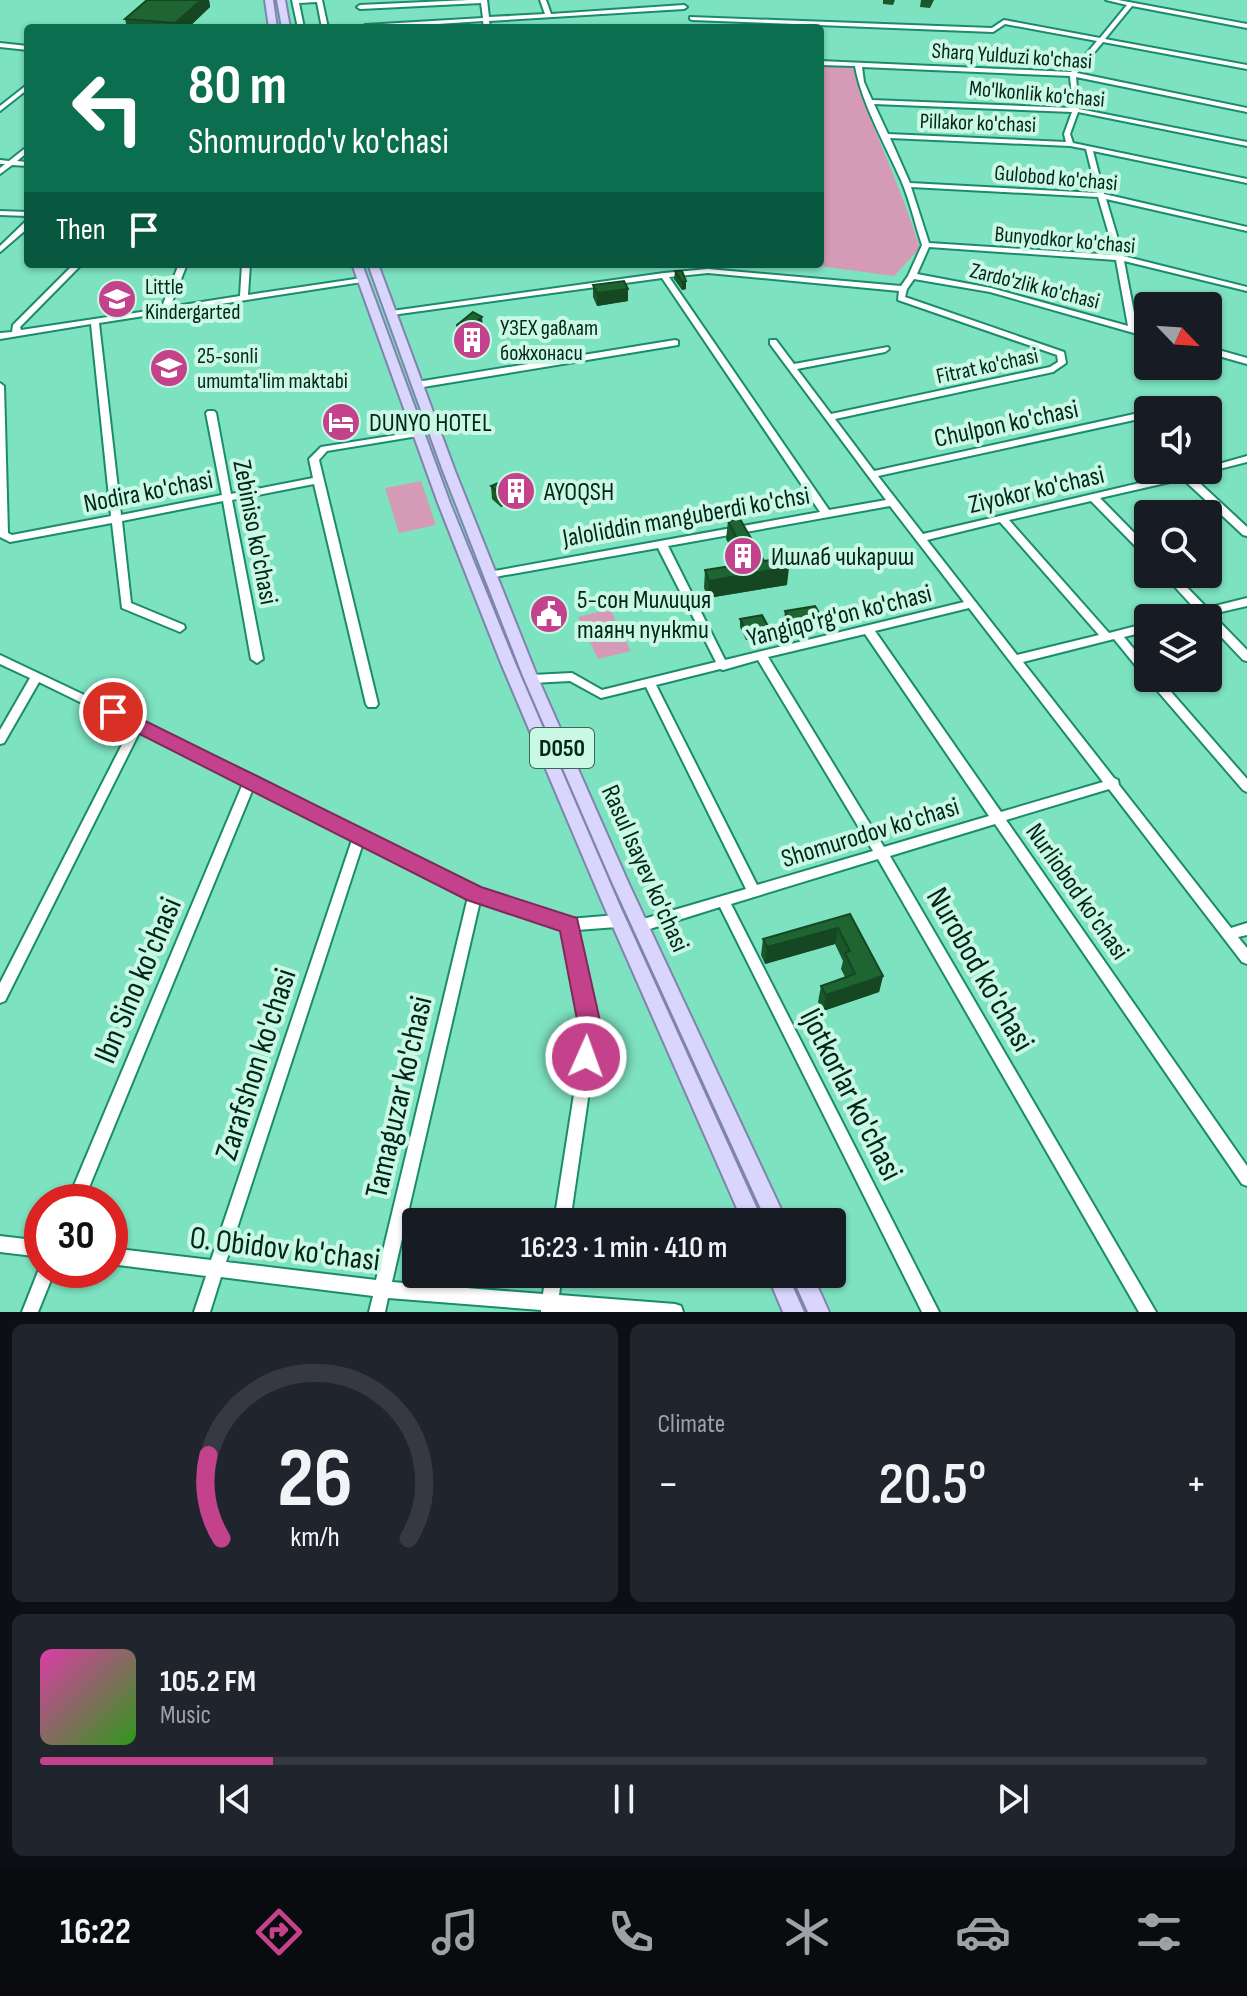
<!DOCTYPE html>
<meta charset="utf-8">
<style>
:root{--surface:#171b24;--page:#20242c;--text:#f1f3f6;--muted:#9ea1a6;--line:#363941;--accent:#c4428b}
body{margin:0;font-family:"Sofia Sans Condensed",sans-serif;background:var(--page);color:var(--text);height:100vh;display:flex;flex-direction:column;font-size:30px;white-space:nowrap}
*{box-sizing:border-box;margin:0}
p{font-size:26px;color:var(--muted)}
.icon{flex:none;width:44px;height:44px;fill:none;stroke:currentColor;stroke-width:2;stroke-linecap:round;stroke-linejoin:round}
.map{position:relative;height:1312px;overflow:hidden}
.details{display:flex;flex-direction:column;gap:12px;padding:12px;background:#0d0f14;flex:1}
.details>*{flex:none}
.hud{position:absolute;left:24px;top:24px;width:800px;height:244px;border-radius:8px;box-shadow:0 2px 6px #0004;background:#0b6e4f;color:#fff;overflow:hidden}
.needle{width:52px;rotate:115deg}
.controls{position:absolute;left:1134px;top:292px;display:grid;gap:16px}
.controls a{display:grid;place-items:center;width:88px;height:88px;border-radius:8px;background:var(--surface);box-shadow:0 2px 6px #0004;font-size:40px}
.speed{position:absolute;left:24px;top:1184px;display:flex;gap:16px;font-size:40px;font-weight:700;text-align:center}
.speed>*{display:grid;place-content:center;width:104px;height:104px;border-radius:50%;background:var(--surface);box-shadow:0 2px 6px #0004;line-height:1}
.speed .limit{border:12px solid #d22;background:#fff;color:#111}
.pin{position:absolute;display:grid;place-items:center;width:68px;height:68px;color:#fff;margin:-34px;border:4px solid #fff;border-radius:50%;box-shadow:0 2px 8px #0007}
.me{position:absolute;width:88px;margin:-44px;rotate:2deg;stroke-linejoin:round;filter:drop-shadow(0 0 6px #0008)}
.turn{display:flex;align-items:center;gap:28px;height:168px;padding:0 32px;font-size:36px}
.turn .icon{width:104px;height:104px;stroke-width:2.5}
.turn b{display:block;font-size:56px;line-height:68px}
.then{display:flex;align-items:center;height:76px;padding:0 32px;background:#0003;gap:16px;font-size:30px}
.big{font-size:60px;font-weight:600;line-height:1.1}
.details .card{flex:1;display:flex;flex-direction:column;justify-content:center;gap:12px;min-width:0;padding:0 28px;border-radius:12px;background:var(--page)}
.details .dial{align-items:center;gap:0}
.dial svg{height:208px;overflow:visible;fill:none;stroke:var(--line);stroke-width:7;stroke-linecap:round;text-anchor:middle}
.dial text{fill:var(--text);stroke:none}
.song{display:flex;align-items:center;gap:24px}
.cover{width:96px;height:96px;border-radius:12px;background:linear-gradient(135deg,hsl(320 70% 55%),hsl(110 70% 35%))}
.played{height:8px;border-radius:4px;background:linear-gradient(90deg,var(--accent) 20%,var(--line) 20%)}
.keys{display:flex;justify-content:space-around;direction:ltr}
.heat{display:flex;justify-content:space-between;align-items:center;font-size:44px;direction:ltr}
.details .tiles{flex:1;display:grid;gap:12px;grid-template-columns:1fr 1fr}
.card:last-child{grid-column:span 2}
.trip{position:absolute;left:402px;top:1208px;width:444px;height:80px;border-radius:8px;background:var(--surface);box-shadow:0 2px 6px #0004;font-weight:600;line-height:80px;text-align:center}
.tab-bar{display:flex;height:128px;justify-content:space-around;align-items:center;background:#090b0e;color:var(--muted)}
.tab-bar .icon{width:56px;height:56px}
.tab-bar .selected{color:var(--accent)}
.tab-bar b{font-size:36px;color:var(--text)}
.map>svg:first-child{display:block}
</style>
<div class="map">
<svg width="1247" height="1312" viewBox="0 0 1247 1312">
<rect width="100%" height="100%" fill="#7de2bf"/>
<path fill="#d59bb6" d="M820 65 853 67C872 129 901 187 920 248L894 276 804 264H820Z
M421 481 436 525 399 533 385 488Z
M610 609 631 651 598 659 578 617Z"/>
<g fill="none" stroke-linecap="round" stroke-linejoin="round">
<defs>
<path id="minor" d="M292 0H322L328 28H322L317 2 299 3 304 28H298Z
M469 0H487L489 17 545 14 540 0H546L551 14 684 5 687 7 684 9 489 21 490 28H484L483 21 378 28 362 27 365 25 483 18 481 3 360 9 357 7 360 5Z
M1106 0H1118L1247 24V28L1132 6 1105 39 1247 65V69L1103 42 1077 73 1247 108V112L1076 77 1079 109 1247 142V146L1078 112 1070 134 1073 143 1247 179V183L1093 151 1104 194 1247 227V231L1106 199 1123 256 1247 287V291L1124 261 1137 328 1148 331V337L990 292 914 279 907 289 905 297 1064 352 1066 363 1053 372 835 419 874 471 1148 411V417L878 476 923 534 1195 470H1208V467L1247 456V462L1192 476 1247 527V536L1243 535 1183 479 1100 498 1148 547V556L1144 555 1091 501 1009 520 1109 633 1148 623V631L1124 637 1148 666V678H1159L1247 779V792L1243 790 1149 681 1147 678 1148 677 1144 676 1114 639 1023 662 1114 778 1118 780 1119 785 1231 928 1247 923V935L1238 937 1247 948V964L1242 962 1109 789 1006 820 1247 1166V1186L1242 1184 995 824 890 856 1156 1312H1139L878 859 731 904 939 1312H922L720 907 640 932 635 930 633 926 635 922 640 920 746 889 646 687 601 698 570 681 532 683 526 679 532 675 572 673 602 690 716 662 658 548 489 578 484 575 489 572 820 512 662 278 392 315 388 313 392 311 664 273 708 269 901 286 908 276 922 245C915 224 910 201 901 180 886 146 861 102 855 66L820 65V61L1071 72 1097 41 1005 24 993 32 692 20 690 19V17L992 28 1004 20 1100 38 1127 5ZM862 67 1070 76 1073 108 872 100 864 82ZM874 104 1072 112 1064 134 1066 142 888 134ZM890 138 1070 146 1086 149 1097 193 910 183ZM911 187 1098 197 1115 255 929 243ZM929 247 1116 260 1128 326 991 288 917 274ZM708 273 899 291 898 300 1057 355 1058 362 1050 367 831 414 797 369 885 352 889 349 888 347 794 364 776 340H770V344L886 500 829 510 669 277ZM890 506 964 602 725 660 668 546ZM1000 522 1099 635 1017 655 927 540ZM969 608 1103 782 1001 812 875 631ZM865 634 989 816 884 847 768 657ZM758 660 873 851 757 885 656 685 720 669 723 670Z
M0 43 28 46V50L0 47Z
M28 84V89L0 111V106Z
M28 146V152L17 161 28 162V166L12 165 0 174V168L5 164H0V160L9 161Z
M0 211 28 212V216L0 215Z
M25 222H28V228L0 252V246Z
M74 264H82L20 327 21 330 161 309 179 264H187L170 307 240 296 242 264H250L248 295 362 278 366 280 362 282 99 323 121 515 222 495 206 413 208 411H214L216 413 231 494 313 478 309 459 321 447 421 431V435L418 436 327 451 319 460 378 704 376 707H368L366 704 314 484 232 500 263 659 257 663 251 659 223 501 122 521 131 603 184 625 185 628 180 632 122 608 112 523 10 542 0 537V383L4 386 8 533 12 535 111 516 91 324 0 339V333L12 332 13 325Z
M675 340 678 341V345L417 388 413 385 417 382Z
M1208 347 1247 358V364L1208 353Z
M1173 406 1176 407 1177 410H1161L1163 408Z
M1163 574H1174L1207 608 1247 598V606L1212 614 1247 650V661L1243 660 1208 623V618H1177L1178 615 1197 611Z
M0 655 255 776 479 890 569 919 617 915 622 917 624 921 622 925 617 927 577 930 598 1030 570 1222H554L584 1030 563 929 480 901 392 1282 543 1294 546 1274H562L559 1295 675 1304 681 1306 683 1312H541V1310L388 1298 385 1312H369L373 1296 221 1277 210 1312H194L206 1276 110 1264V1248L211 1260 353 837 254 786 83 1202H67L244 781 140 731 5 1001 0 1003V983L131 727 39 682 4 743 0 744V730L30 678 0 664ZM363 843 468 897 376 1280 226 1262Z
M0 1236 42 1241V1257L0 1252Z
M41 1264 42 1270H55L38 1312H22Z"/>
<path id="major" d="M265 0H273L277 28H269Z
M277 0H285L290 28H282Z
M352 264H362L450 503 515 663 619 904 763 1222H743L603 904 501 663 438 503Z
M368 264H378L455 471 537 676 628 882 787 1222H767L612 882 523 676 443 471Z
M767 1274H787L804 1312H783Z
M791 1274H812L829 1312H808Z"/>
</defs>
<use href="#minor" stroke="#1a8c6d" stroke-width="4"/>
<use href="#major" stroke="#7e85ad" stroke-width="4"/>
<use href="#minor" fill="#fff" fill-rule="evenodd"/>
<use href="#major" fill="#d9d5fd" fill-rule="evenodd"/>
</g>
<path fill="#1a572b" d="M147 0H209L210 7 188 28H127L125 19Z
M883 0H895L893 5 883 4Z
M921 0H934L930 8 920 7Z
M675 271 686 281V289L682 290 674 279Z
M593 285 628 301 597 306 593 297Z
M457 325 485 329 486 341 474 352 463 349 458 337Z
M525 483 526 496 501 507 492 499 491 486Z
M728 521 764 561 787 585 708 598 704 588 705 570 740 564 726 539Z
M785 611 819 625 789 630 784 620Z
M740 619 769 628 768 636 746 640 740 627Z
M850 914 883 976 879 992 823 1011 818 1002 821 986 845 977 841 969 843 961 835 944 765 964 761 955 763 939Z"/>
<path fill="#154723" d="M201 0H209L210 7 188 28H176L175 23Z
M686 281V289L682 290V282Z
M628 289V301L597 306V293Z
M482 317 483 329 472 325Z
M485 329 486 341 474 352 473 340Z
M525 483 526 496 501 507 500 494Z
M789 567 787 585 708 598 709 581Z
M821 616 819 625 789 630 790 622Z
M769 628 768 636 746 640 747 632Z
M838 928 835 944 765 964 767 947Z
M883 976 879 992 823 1011 826 995Z"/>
<path fill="#1e6532" stroke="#154723" stroke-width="2" d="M147 0H201L175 23 125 19Z
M675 271H682L686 281 682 282Z
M624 281 628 289 597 293 593 285Z
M473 312 482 317 472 325 485 329 473 340 462 336 457 325Z
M517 475 525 483 500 494 491 486Z
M740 519 764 561 784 558 789 567 709 581 705 570 750 563 728 521Z
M815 606 821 616 790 622 785 611Z
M762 615 769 628 747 632 740 619Z
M850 914 883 976 826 995 821 986 855 974 845 953 850 951 838 928 767 947 763 939Z"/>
<path fill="#c4428b" stroke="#7f2b5a" stroke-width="2" d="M113 705 481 887 577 918 602 1030 595 1065 586 1068 578 1065 575 1057 579 1030 560 931 467 900 106 717 103 712Z"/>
<defs>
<symbol id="school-disc" viewBox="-11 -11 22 22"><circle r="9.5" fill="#c4428b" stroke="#c9f8e5"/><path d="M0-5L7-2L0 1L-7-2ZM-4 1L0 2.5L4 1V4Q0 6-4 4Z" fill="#fff"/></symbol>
<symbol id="building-disc" viewBox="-11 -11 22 22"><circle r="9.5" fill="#c4428b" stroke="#c9f8e5"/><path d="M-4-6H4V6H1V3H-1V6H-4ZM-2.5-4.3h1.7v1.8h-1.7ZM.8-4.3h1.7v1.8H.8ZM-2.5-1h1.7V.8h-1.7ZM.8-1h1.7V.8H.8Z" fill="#fff"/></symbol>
<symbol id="hotel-disc" viewBox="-11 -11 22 22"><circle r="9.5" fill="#c4428b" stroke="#c9f8e5"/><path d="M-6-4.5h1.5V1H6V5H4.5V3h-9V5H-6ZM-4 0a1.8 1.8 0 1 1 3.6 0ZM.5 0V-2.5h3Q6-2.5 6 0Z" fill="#fff"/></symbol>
<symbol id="civic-disc" viewBox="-11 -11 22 22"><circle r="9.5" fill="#c4428b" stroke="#c9f8e5"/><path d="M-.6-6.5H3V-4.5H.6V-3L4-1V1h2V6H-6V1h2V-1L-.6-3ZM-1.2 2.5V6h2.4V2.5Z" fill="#fff"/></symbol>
</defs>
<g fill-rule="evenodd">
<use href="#school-disc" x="95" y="277" width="44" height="44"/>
<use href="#building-disc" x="450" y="318" width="44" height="44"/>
<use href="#school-disc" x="147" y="346" width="44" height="44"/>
<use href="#hotel-disc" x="319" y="400" width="44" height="44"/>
<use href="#building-disc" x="494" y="469" width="44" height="44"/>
<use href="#building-disc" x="721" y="534" width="44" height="44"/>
<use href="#civic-disc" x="527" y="592" width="44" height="44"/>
</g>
<g text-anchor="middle" stroke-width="8" stroke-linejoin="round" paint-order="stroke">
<g font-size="22" fill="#04251b" stroke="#c9f8e5">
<text transform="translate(1012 55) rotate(4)" y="8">Sharq Yulduzi ko'chasi</text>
<text transform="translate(1037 93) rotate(5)" y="8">Mo'lkonlik ko'chasi</text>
<text transform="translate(978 122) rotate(2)" y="8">Pillakor ko'chasi</text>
<text transform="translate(1056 177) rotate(5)" y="8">Gulobod ko'chasi</text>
<text transform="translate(1065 239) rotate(5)" y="8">Bunyodkor ko'chasi</text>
<text transform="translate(1035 285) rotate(14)" y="8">Zardo'zlik ko'chasi</text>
<text transform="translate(987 365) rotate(-12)" y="8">Fitrat ko'chasi</text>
</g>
<g font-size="22" fill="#04251b" stroke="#c9f8e5" text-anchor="start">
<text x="145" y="294">Little<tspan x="145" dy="25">Kindergarted</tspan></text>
<text x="500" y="335">УЗЕХ давлат<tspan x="500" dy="25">божхонаси</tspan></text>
<text x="197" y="363">25-sonli<tspan x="197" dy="25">umumta'lim maktabi</tspan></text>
</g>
<rect fill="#c9f8e5" stroke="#3f6458" stroke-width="2" x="530" y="728" width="64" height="40" rx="6"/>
<g font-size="24" font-weight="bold" fill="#04251b">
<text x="562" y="756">D050</text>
</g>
<g font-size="26" fill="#04251b" stroke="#c9f8e5" text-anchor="start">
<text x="369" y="431">DUNYO HOTEL</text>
<text x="544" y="500">AYOQSH</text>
<text x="771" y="565">Ишлаб чикариш</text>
<text x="577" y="608">5-сон Милиция<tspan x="577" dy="30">таянч пункти</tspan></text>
</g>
<g font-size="26" fill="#04251b" stroke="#c9f8e5">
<text transform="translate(1006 423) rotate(-12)" y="9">Chulpon ko'chasi</text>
<text transform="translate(1036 489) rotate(-13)" y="9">Ziyokor ko'chasi</text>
<text transform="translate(148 491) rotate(-11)" y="9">Nodira ko'chasi</text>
<text transform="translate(686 516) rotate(-10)" y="9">Jaloliddin manguberdi ko'chsi</text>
<text transform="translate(256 532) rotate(79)" y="9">Zebiniso ko'chasi</text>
<text transform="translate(839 615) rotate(-14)" y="9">Yangiqo'rg'on ko'chasi</text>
<text transform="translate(870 832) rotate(-17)" y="9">Shomurodov ko'chasi</text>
<text transform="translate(646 868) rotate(66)" y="9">Rasul Isayev ko'chasi</text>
<text transform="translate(1078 891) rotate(55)" y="9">Nurliobod ko'chasi</text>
</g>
<g font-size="32" fill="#04251b" stroke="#c9f8e5">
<text transform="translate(981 969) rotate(60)" y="11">Nurobod ko'chasi</text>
<text transform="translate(137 980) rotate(-67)" y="11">Ibn Sino ko'chasi</text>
<text transform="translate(255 1064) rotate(-72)" y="11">Zarafshon ko'chasi</text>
<text transform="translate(852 1094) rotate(63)" y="11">Ijotkorlar ko'chasi</text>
<text transform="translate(398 1097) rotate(-77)" y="11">Tamaguzar ko'chasi</text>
<text transform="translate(285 1248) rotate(7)" y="11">O. Obidov ko'chasi</text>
</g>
</g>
</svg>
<div class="controls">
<a><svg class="needle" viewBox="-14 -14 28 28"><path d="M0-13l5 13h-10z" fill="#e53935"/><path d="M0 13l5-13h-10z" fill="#9ea1a6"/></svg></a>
<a><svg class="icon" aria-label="sound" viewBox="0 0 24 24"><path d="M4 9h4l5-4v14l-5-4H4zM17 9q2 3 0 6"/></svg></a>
<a><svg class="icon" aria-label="search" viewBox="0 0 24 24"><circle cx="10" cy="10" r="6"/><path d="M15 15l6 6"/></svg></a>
<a><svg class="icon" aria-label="layers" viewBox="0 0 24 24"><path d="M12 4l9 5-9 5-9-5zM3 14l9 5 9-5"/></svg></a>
</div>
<div class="speed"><div class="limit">30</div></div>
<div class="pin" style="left:113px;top:712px;background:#d93025"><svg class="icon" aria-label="arrive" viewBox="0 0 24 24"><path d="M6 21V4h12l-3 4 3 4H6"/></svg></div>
<svg class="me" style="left:586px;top:1057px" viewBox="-20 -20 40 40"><circle r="17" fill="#c4428b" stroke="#fff" stroke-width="3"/><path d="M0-11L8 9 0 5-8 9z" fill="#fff"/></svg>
<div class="trip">16:23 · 1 min · 410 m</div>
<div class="hud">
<div class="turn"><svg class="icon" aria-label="left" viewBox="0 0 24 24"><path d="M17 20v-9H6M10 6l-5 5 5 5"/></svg><div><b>80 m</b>Shomurodo'v ko'chasi</div></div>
<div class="then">Then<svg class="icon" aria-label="arrive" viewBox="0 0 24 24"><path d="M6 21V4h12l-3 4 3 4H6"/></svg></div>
</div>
</div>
<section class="details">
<div class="tiles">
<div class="card dial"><svg viewBox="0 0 100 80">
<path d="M14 69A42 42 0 1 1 86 69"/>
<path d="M14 69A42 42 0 0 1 9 37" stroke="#c4428b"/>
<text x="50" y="56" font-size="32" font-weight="700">26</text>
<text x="50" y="72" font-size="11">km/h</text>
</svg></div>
<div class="card"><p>Climate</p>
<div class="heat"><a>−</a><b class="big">20.5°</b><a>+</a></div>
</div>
<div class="card">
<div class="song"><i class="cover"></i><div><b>105.2 FM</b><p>Music</p></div></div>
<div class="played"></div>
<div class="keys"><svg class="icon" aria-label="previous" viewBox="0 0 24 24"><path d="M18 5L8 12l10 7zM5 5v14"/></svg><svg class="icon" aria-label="pause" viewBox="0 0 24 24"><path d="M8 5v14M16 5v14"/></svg><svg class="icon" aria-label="next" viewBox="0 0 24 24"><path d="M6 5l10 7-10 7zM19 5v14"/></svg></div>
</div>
</div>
</section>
<nav class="tab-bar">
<b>16:22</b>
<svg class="icon selected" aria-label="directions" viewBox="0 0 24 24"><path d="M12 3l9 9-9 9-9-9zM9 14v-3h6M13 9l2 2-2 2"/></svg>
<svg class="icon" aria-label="music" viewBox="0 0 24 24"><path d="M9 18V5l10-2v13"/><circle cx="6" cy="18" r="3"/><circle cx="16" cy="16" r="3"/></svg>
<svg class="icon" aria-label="phone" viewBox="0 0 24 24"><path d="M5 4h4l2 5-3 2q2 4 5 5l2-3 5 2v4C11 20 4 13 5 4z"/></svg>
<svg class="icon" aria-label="climate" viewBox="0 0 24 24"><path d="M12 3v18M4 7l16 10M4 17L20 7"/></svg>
<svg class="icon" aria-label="car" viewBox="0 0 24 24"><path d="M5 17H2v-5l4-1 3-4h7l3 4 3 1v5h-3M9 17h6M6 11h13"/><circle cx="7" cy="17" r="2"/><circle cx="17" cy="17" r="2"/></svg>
<svg class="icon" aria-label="filters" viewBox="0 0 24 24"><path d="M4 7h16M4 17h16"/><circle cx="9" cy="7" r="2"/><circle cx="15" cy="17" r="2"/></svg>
</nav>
